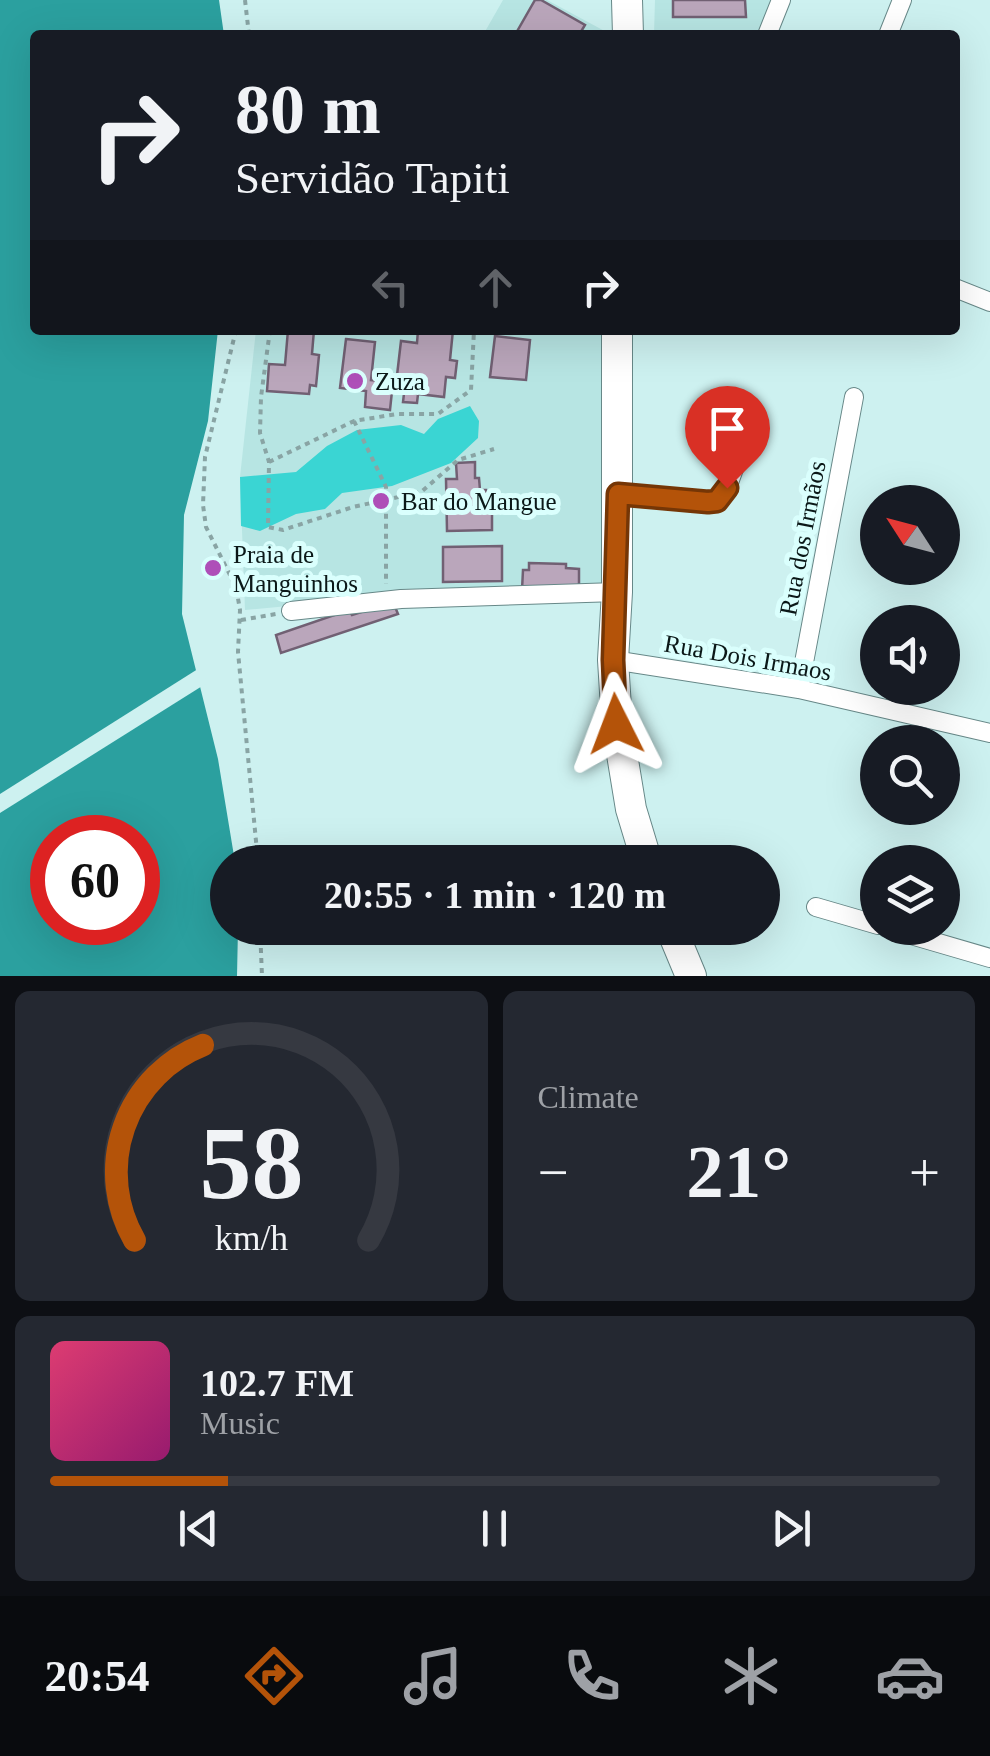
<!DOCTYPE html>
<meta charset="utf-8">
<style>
:root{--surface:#171b24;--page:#242831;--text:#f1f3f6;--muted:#9ea1a6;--line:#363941;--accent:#b45309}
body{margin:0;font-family:Georgia,serif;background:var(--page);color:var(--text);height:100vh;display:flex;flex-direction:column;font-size:38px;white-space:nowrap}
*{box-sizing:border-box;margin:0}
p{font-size:32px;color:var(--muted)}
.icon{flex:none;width:55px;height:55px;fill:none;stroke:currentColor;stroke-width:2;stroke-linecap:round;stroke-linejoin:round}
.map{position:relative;height:976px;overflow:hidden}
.drawer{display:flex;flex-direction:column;gap:15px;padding:15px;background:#0d0f14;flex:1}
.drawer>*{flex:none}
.hud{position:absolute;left:30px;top:30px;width:930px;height:305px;border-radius:10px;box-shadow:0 10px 40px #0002;background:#171b24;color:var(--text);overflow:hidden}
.needle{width:65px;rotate:306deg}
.tools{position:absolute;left:860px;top:485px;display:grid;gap:20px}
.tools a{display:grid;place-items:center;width:100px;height:100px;border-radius:50%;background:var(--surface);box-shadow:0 10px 40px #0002;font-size:50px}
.speed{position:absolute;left:30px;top:815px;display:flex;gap:20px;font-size:50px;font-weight:700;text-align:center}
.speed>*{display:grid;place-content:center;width:130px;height:130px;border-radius:50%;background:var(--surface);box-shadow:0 10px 40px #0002;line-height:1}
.speed .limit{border:15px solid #d22;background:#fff;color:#111}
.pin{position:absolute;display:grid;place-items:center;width:85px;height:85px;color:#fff;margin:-102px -42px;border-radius:50% 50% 50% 0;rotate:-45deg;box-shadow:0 0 10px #0007}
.pin .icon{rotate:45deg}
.me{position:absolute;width:110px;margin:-55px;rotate:357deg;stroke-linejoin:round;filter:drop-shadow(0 0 8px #0008)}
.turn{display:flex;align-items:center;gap:35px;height:210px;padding:0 40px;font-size:45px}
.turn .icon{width:130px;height:130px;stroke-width:2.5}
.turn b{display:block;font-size:70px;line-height:85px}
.lanes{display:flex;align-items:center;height:95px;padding:0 40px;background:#0003;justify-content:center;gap:50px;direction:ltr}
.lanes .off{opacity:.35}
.big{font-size:75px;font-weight:800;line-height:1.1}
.drawer .card{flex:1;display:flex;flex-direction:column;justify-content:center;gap:15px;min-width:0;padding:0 35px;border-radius:15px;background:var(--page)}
.drawer .dial{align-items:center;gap:0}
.dial svg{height:260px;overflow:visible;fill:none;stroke:var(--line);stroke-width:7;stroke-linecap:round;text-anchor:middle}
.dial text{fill:var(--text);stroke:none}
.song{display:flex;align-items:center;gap:30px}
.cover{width:120px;height:120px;border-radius:15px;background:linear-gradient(135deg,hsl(340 70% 55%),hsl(320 70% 35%))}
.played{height:10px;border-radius:5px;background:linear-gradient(90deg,var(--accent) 20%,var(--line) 20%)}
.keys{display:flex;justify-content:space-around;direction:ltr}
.heat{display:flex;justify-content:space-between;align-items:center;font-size:55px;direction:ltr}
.drawer .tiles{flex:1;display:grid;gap:15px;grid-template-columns:1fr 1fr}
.card:last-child{grid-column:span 2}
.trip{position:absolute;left:210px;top:845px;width:570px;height:100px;border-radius:50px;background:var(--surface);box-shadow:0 10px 40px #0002;font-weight:800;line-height:100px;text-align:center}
.tabs{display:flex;height:160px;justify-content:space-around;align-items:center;background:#090b0e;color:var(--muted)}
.tabs .icon{width:70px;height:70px}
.tabs .current{color:var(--accent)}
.tabs b{font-size:45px;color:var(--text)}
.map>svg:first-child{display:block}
</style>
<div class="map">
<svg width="990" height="976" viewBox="0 0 990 976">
<rect width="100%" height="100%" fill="#cdf1f0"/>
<path fill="#b7e5e3" d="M503 0H547L612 35H483Z
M655 0H777L765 33 654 34Z
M256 330H611L608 588 404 595 245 610 240 477Z"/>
<path fill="#3ad5d3" d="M470 406 479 421 478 438 451 463 392 486 342 493 325 509 296 514 260 531 241 526 240 477 296 472 327 446 357 430 401 425 424 434 438 419Z"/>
<path fill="#2ba09f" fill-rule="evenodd" d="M0 0H219L224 35H35V330H218L208 421 184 515 182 614 218 759 235 862H228V928H238L237 976H0ZM52 838H138V922H52Z"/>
<path fill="#cdf1f0" d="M201 667 207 683 0 813V794Z"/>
<path fill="#baa6bb" stroke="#716073" stroke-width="2.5" d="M535 0H541L585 25 579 35H515Z
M673 0H745L746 17H673Z
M288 330H314L312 354 319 355 316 386 310 385 309 394 267 391 269 364 285 365Z
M418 330H453L450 360 457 361 455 378 446 377 444 397 418 394 417 403 403 402 405 385 396 384 401 341 417 343Z
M495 336 530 340 526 380 490 377Z
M346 339 375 342 371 380 393 382 390 410 365 407 366 391 340 388Z
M475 462V478H479L480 490H486V508H492V530L447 531 446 479H457L456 463Z
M502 546V581L443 582V547Z
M529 563 566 564V568L579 569V590H522L523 570H529Z
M393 602 398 614 281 653 276 635 349 610 352 615Z"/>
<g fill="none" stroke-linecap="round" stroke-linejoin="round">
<defs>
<path id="street" d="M767 35 781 0
M888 35 902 0
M955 288 990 302
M618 494 717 501 727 488 743 444
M291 611 401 599 617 592
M613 660 799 689 990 733
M799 689 854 397
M816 907 878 925
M887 928 990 958"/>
<path id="primary" d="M627 0 628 35
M617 330V592L613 660 617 724 631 809 647 862
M671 928 691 976"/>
</defs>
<use href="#street" stroke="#678888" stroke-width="20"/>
<use href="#primary" stroke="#678888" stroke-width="32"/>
<path stroke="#89a4a4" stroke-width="4" stroke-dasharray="5 5" stroke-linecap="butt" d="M245 0 249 35
M236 330 205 457 203 505 206 527 236 587 240 610 238 652 258 862
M270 330 261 397 260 433 269 462 268 527 283 530 353 507 421 492 458 460 494 449
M354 421 386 487V584
M269 462 354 421 397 414H438L471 390 474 330
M241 620 276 614
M260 928 262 976"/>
<use href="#street" stroke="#fff" stroke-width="18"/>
<use href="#primary" stroke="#fff" stroke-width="30"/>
</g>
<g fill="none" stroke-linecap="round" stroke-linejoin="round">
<defs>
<path id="route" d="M616 724 613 660 618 494 708 502 717 501 727 488"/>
</defs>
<use href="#route" stroke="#753606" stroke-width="25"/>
<use href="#route" stroke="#b45309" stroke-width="18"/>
</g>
<g fill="#ae4fb8" stroke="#dafffd" stroke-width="4">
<circle cx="355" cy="381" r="10"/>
<circle cx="381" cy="501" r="10"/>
<circle cx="213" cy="568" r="10"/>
</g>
<g text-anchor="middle" stroke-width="10" stroke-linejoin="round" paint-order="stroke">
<g font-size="25" fill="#0b1818" stroke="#dafffd" text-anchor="start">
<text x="375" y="390">Zuza</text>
<text x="401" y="510">Bar do Mangue</text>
<text x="233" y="563">Praia de<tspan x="233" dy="29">Manguinhos</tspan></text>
</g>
<g font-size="25" fill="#0b1818" stroke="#dafffd">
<text transform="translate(802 538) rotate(-79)" y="9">Rua dos Irmãos</text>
<text transform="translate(748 657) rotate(10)" y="9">Rua Dois Irmaos</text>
</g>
</g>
</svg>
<div class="tools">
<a><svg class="needle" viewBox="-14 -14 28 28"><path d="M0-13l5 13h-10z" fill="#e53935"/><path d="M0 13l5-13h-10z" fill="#9ea1a6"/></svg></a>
<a><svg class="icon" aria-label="sound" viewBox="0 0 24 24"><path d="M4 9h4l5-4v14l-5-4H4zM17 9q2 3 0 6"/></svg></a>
<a><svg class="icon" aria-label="search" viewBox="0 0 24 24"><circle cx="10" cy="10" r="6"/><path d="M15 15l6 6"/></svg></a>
<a><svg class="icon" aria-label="layers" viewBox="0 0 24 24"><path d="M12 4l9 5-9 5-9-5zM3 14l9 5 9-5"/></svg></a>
</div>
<div class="speed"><div class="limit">60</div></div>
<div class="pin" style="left:727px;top:488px;background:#d93025"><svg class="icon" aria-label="arrive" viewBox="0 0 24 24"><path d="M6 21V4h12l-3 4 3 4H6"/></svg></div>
<svg class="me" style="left:616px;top:724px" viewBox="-20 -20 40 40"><path d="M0-17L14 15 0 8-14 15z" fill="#b45309" stroke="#fff" stroke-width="4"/></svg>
<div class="trip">20:55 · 1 min · 120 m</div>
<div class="hud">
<div class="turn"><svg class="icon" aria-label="right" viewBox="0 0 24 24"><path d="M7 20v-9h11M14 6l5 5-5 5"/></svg><div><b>80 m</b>Servidão Tapiti</div></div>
<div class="lanes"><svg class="icon off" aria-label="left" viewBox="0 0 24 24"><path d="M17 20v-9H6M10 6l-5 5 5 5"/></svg><svg class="icon off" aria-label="ahead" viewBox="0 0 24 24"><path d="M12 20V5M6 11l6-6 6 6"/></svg><svg class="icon" aria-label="right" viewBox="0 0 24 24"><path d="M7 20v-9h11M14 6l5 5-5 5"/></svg></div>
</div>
</div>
<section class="drawer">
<div class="tiles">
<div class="card dial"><svg viewBox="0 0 100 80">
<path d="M14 69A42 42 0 1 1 86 69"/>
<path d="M14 69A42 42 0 0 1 35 9" stroke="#b45309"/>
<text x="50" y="56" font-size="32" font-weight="700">58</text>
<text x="50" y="72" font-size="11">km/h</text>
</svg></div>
<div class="card"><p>Climate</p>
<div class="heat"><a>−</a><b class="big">21°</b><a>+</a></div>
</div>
<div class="card">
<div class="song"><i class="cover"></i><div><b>102.7 FM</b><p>Music</p></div></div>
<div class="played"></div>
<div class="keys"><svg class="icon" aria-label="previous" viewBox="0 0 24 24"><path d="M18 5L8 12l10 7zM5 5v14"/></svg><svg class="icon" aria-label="pause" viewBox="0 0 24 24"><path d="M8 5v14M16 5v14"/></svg><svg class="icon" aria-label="next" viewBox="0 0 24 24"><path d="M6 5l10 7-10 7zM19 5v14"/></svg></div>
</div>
</div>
</section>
<nav class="tabs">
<b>20:54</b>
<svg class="icon current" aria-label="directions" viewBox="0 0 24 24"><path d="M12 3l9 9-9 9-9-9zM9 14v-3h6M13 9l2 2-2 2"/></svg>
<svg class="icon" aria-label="music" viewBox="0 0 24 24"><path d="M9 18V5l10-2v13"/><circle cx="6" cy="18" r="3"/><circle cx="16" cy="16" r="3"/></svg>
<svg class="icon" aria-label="phone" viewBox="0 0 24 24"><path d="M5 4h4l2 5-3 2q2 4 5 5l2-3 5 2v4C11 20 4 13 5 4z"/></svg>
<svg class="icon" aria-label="climate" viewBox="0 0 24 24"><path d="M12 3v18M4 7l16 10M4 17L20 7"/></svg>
<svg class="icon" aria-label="car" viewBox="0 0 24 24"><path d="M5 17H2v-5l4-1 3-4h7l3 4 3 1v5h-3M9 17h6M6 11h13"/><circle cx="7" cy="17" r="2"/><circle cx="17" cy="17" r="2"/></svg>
</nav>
